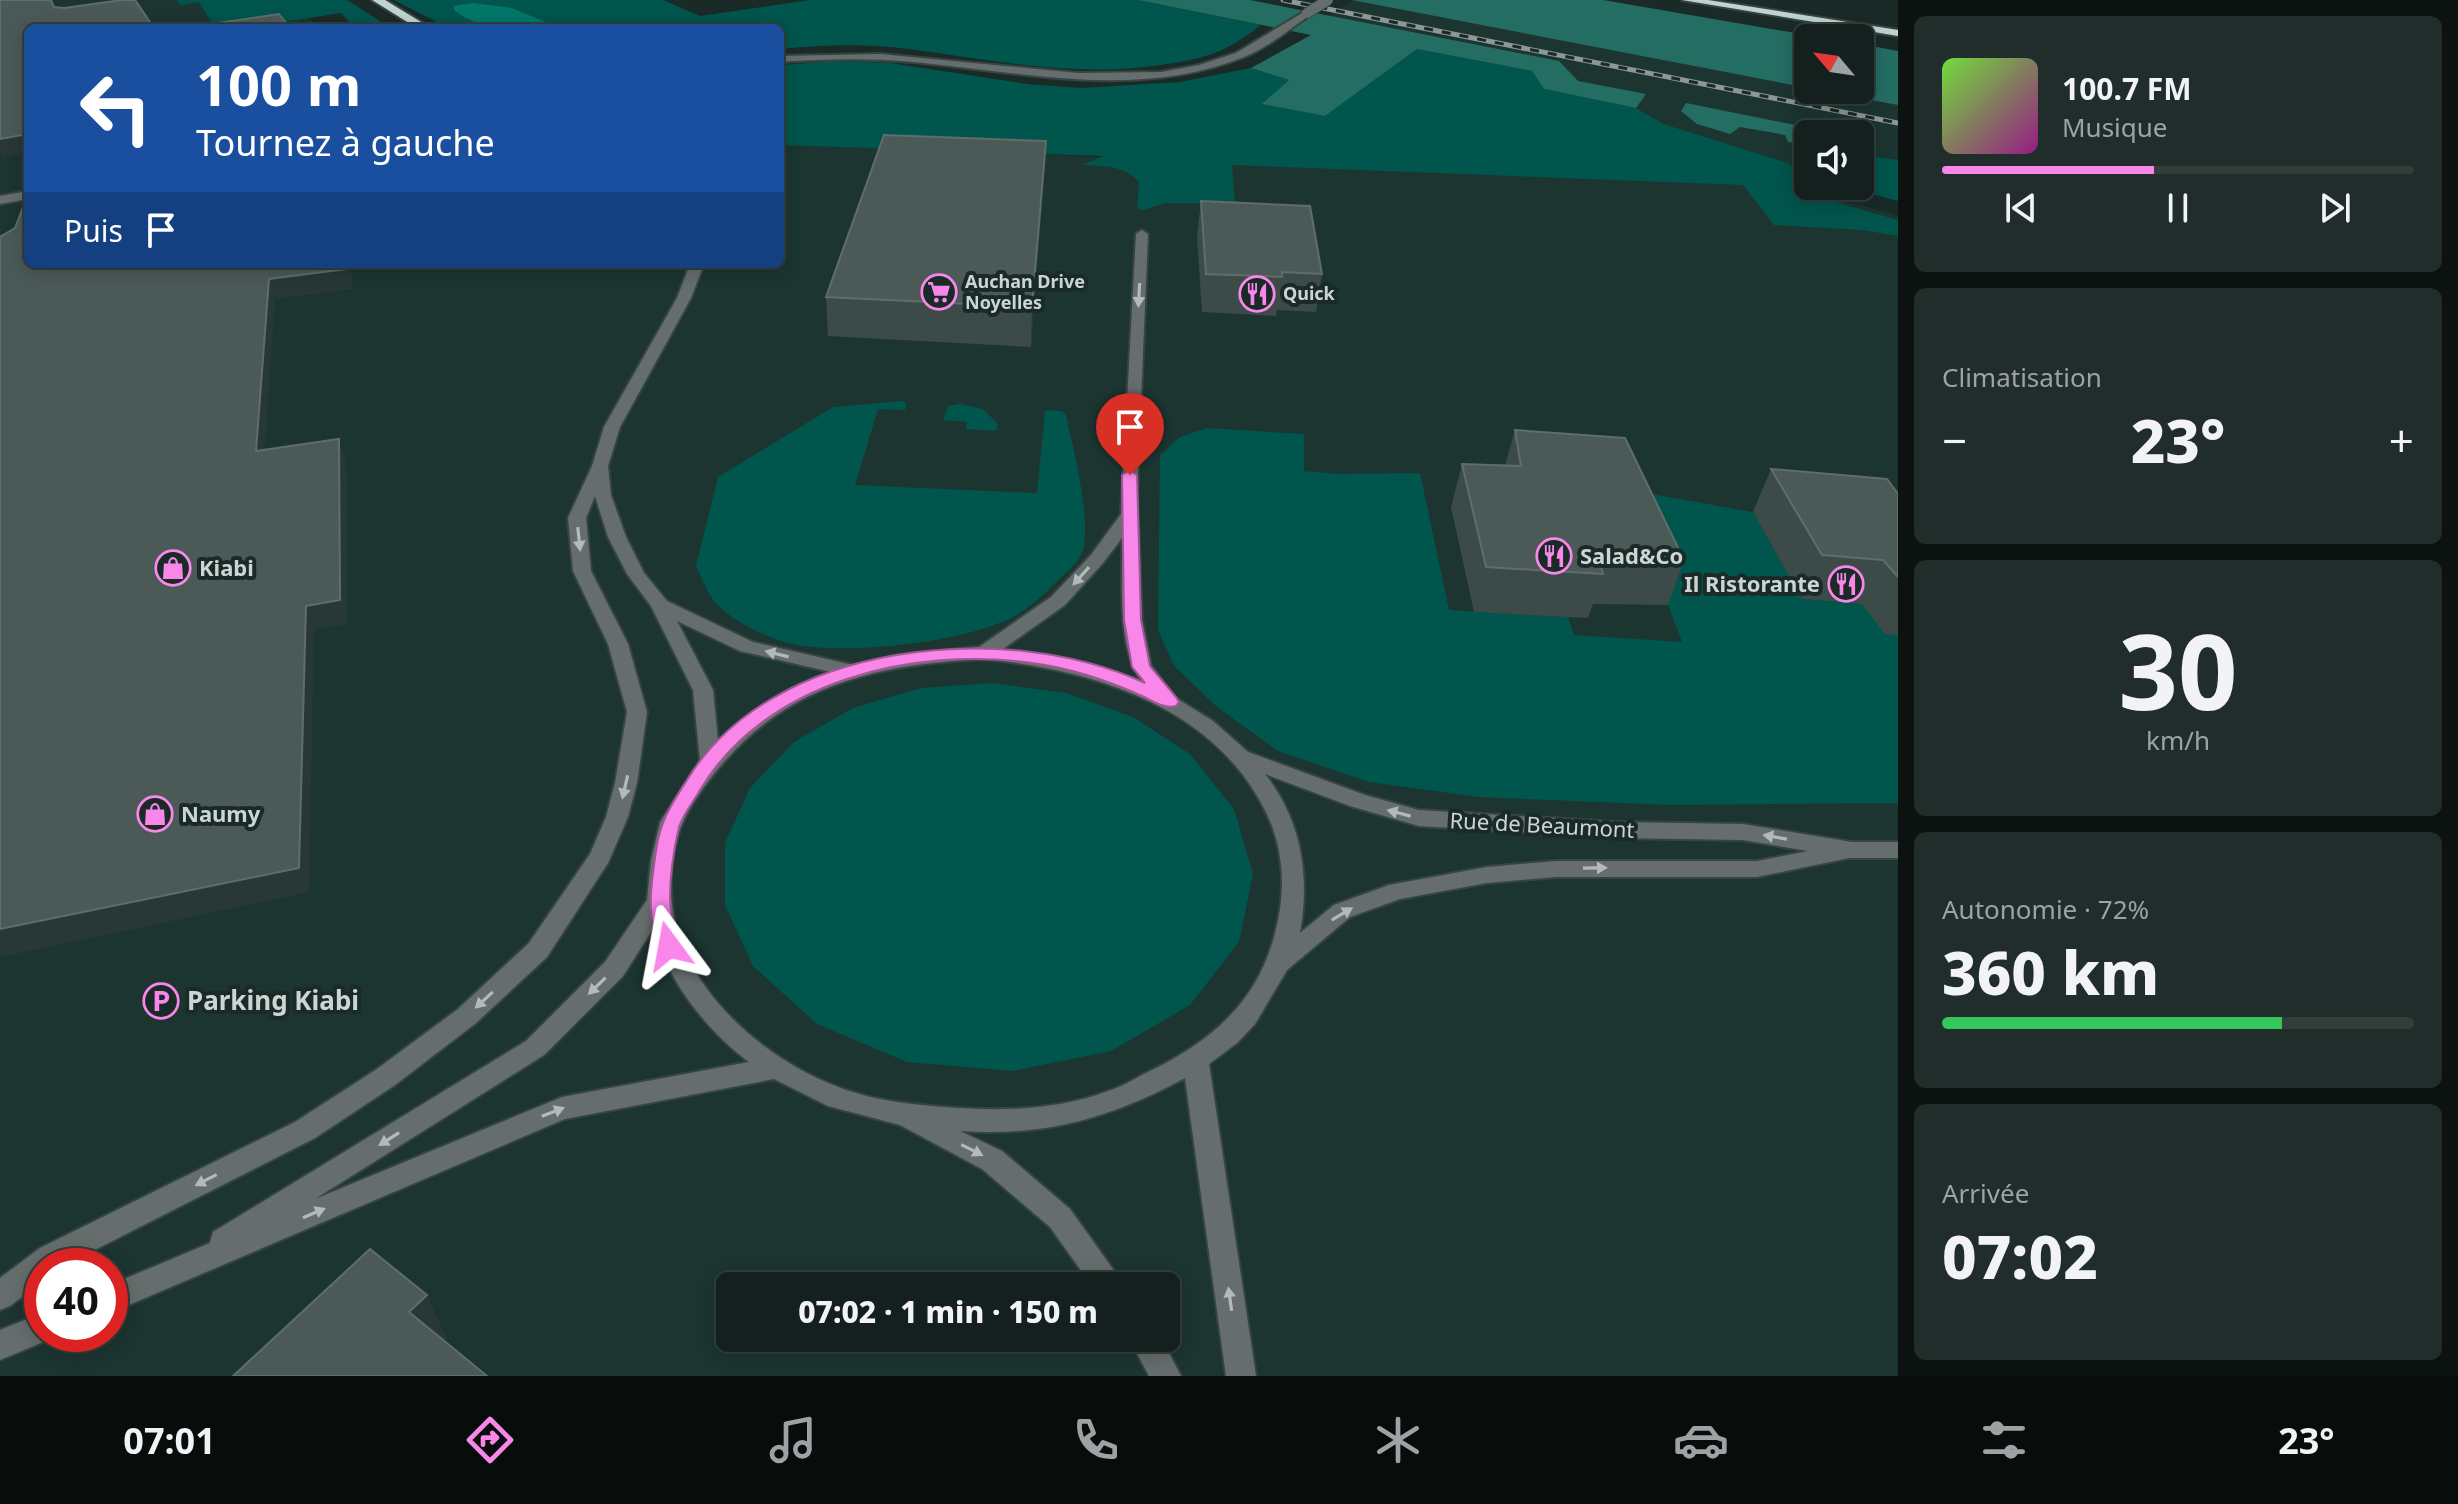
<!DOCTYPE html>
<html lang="fr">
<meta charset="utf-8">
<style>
:root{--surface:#14201d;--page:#212d2a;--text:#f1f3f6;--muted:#9da3a4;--line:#333e3b;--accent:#f987e9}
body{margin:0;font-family:"Noto Sans",sans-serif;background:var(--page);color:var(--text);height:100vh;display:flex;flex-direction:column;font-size:30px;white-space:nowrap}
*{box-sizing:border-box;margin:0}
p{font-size:26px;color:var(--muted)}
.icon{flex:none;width:44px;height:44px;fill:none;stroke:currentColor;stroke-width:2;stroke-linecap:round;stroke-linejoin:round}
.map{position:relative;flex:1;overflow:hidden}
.details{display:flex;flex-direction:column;gap:16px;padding:16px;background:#0b1210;width:560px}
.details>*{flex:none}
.guide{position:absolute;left:24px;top:24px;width:760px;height:244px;border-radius:12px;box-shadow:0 4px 20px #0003,0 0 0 2px var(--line);background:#1a4fa0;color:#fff;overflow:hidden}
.needle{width:52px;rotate:299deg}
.controls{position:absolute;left:1794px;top:24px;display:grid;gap:16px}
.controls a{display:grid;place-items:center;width:80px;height:80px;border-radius:12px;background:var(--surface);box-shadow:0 4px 20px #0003,0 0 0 2px var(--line);font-size:40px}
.speed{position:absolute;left:24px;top:1248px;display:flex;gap:16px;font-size:40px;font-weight:700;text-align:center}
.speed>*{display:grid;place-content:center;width:104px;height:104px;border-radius:50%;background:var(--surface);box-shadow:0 4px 20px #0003,0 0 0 2px var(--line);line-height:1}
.speed .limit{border:12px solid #d22;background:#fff;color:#111}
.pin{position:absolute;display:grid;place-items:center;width:68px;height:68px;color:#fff;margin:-82px -34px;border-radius:50% 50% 50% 0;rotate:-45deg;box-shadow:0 0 8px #0007}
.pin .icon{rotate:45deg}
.me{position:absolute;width:88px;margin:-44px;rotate:347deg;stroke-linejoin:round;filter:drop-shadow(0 0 6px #0008)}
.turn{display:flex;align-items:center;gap:28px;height:168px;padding:0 40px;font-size:36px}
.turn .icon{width:104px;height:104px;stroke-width:2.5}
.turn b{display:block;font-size:56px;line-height:68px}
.then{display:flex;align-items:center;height:76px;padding:0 40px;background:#0003;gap:16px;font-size:30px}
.big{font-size:60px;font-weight:800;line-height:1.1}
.details .tile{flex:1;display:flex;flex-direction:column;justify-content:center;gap:12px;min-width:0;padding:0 28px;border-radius:12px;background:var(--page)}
.details .dial{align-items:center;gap:0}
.dial b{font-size:104px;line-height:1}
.song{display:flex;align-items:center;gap:24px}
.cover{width:96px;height:96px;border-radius:12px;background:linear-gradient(135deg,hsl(100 70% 55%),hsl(310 70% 35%))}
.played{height:8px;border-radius:4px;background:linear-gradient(90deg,var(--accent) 45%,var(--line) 45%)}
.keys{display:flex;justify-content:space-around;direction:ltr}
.heat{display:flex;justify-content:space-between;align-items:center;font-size:44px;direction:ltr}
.charge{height:12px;border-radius:6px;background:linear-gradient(90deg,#34c759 72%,var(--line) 0)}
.trip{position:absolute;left:716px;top:1272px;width:464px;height:80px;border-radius:12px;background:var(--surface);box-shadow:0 4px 20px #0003,0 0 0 2px var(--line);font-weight:800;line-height:80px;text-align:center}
.menu{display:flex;height:128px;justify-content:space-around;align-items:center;background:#080d0c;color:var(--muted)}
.menu .icon{width:56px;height:56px}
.menu .on{color:var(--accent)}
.menu b{font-size:36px;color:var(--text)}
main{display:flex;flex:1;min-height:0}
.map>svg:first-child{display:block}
</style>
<main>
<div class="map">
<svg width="1898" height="1376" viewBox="0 0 1898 1376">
<rect width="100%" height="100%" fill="#1a2a27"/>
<path fill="#1c3531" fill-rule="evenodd" d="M0 0H285L321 28H28V264H780V140L1166 161 1772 179 1898 216V1376H0ZM42 1266H110V1334H42ZM730 1286H1166V1338H730Z
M1353 0H1603L1824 38H1808V90H1860V44L1898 51V160L1860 154V134H1808L1806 181 1788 163 1664 124 1636 108 1309 28Z"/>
<path fill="#00554c" d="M177 0H347L391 28H354L341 13 245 28H168L211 21 199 2 180 5Z
M394 0H663L700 16 810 0H1138L1261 25C1250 33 1238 42 1226 48 1206 58 1182 62 1161 65 1074 78 993 60 908 49 866 43 822 45 780 49V28H448Z
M1417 49 1532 71 1544 89 1636 108 1664 124 1788 163 1825 199 1898 220V236L1862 230 1774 225 1743 185 1232 165 1235 203H1166L1143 210 1137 208 1139 182C1124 165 1103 166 1082 165L1103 156 780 145V65L836 61 890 63 1027 84 1082 88 1180 82 1251 68 1289 80 1263 104 1325 116Z
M1860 154 1898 160V201L1872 194 1860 185Z
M903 401 906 403 905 410 878 409 855 485 1037 493 1045 410 1062 411 1066 415C1073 448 1093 522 1082 553 1078 563 1066 573 1058 580 1044 595 1030 608 1011 618 962 643 831 659 778 640 758 633 725 617 712 598 706 589 701 576 696 566L718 477 833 407Z
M960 404 983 409 998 424 996 431 966 429 967 422 943 420 948 406Z
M1207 428 1304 434V471L1338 474 1420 473 1449 610 1568 617 1574 635 1682 642 1668 605 1640 492 1753 512 1802 599 1862 604 1898 635V803L1671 805 1478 797 1369 782 1278 751 1217 707 1174 666 1158 630 1160 455 1180 437Z
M993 683 1066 693 1133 717 1190 754 1234 809 1253 874 1239 942 1190 1005 1111 1051 1012 1071 907 1062 817 1024 753 966 725 905V843L750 788 794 742 853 708 921 688Z"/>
<path fill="#246d63" d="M1138 0H1250L1559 61 1578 81 1646 94 1636 108 1544 89 1532 71 1417 49 1325 116 1262 104 1289 80 1251 68 1311 35Z
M1352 0H1603L1824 38H1808V88Z
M1860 44 1898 51V105L1818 90H1860Z
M1686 103 1840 134H1808V145L1788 142 1785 135 1740 127 1730 134 1697 124 1681 111Z"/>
<path fill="#00776a" d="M473 3 512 8 548 23 578 24 583 28C543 28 486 37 454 10V6Z"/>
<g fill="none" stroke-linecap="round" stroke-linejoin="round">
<defs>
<path id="minor" d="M1307 10 1310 15C1289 30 1268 47 1244 57 1137 100 1023 72 913 62 869 58 824 59 780 62V56L880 54 1078 73 1161 72 1199 65 1236 53Z
M28 191V199L0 204V196Z
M1142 230 1148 234 1137 495 1142 620 1151 666 1176 698 1213 721 1248 752 1365 795 1419 810 1616 822 1743 824 1852 842H1898V858H1849L1757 877H1556L1487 883 1400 899 1350 917 1287 970 1255 1024 1237 1043 1209 1064 1256 1376H1226L1185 1078C1111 1118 1044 1137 960 1131L1002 1151 1070 1209 1125 1286H1092L1050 1227 982 1169 900 1125 828 1106 774 1079 565 1119 110 1313V1285L210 1243 213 1232 526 1041 605 962 647 900 651 860 660 822 700 761 693 690 651 606 627 574 608 537 595 496 586 518 591 571 628 644 647 712 637 783 628 817 608 863 547 957 476 1023 395 1085 315 1138 63 1266H42V1282L10 1306 0 1310V1278L40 1248 295 1122 377 1069 458 1009 529 943 590 854 606 817 615 783 627 712 608 644 573 571 568 518 592 466 604 427 677 298 690 264H704L691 298 620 427 608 466 611 495 626 537 644 573 667 601 753 642 853 665 898 655 979 647 1051 597 1091 555 1121 514 1136 234ZM1122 538C1123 579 1116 649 1142 681L1072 660 1003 649 1065 605 1103 563ZM677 621 740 651 831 672C787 687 751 709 718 741L713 690ZM984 659C1096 670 1221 708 1270 821 1283 852 1285 888 1278 920 1263 998 1215 1040 1146 1073 1134 1079 1122 1087 1108 1091 1061 1109 1008 1111 958 1108 930 1106 903 1104 875 1098 798 1081 720 1025 686 954 664 907 665 844 695 800 768 691 858 666 984 659ZM1265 774 1350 806 1419 826 1616 838 1743 840 1808 851 1757 861H1556L1487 867 1389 885 1334 905 1300 933C1310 876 1302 821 1265 774ZM653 929C669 982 705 1029 749 1062L562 1097 315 1199 544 1055 623 976Z
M42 1313V1334H54L53 1338 0 1360V1330Z
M1129 1338H1161L1181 1376H1149Z"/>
<path id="highway" d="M372 0H385L431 28H417Z
M1682 0H1708L1898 30V36Z"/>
</defs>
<use href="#minor" stroke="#364543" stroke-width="4"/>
<use href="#highway" stroke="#364543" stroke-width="4"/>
<use href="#minor" fill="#666e6d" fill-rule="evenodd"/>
<use href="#highway" fill="#bfd3cf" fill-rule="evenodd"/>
<defs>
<path id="rail" d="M1283 0 1898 123"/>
</defs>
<use href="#rail" stroke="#8b9895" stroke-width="5"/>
<use href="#rail" stroke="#1a2a27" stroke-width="3" stroke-dasharray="9" stroke-linecap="butt"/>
<defs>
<path id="minor-bridge" d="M1307 13 1328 0"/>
</defs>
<use href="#minor-bridge" stroke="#364543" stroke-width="12" stroke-linecap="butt"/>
<use href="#minor-bridge" stroke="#666e6d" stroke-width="10"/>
</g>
<path fill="#3c4b48" d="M1046 141 1044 176 1031 347 828 336 826 297Z
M1201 201 1322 274 1316 312 1277 310 1276 316 1202 312 1197 237Z
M1515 430 1684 560 1668 605 1593 604 1588 618 1474 612 1451 507 1462 464 1505 465Z
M1771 469 1898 494V635L1885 634 1862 604 1802 599 1753 512Z"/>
<path fill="#283835" d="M28 134V153L3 158 0 151V139Z
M1046 141 1044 176 1031 347 1032 307Z
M346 264H351L352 289 275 299 263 473 256 451 269 279Z
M339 439 346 461 347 624 314 629 309 892 0 957V929L306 606Z
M427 1295 447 1339 429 1356 409 1312Z"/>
<path fill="#4b5a57" stroke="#5f6d6b" stroke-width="2" d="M0 0H51L54 7 64 8 122 0H135L154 28H28V134L0 139Z
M279 14 290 28H184Z
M884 135 1046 141 1032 307 826 297Z
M28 194V264H346V269L269 279 256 451 339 439 340 600 306 606 299 868 0 929V237L15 228Z
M1201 201 1310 206 1322 274 1282 272V277L1206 274Z
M1515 430 1625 438 1684 560 1599 559 1603 574 1486 567 1462 464 1521 466Z
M1771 469 1887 479 1898 494V577L1883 560 1822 555Z
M370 1249 427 1295 409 1312 487 1376H233Z"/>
<defs><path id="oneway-solid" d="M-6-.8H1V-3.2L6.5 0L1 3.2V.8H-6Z" transform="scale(2)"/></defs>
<g fill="#b2bbba">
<use href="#oneway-solid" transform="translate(1139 295) rotate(93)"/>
<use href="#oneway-solid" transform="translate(579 539) rotate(84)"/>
<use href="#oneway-solid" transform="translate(1081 576) rotate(132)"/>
<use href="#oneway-solid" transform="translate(777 654) rotate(-166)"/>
<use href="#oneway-solid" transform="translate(625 787) rotate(103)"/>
<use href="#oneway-solid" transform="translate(1399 813) rotate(-165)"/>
<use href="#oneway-solid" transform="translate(1775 837) rotate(-170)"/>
<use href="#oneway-solid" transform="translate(1595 868) rotate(-1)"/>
<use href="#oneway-solid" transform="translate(1342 914) rotate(-31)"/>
<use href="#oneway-solid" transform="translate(597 986) rotate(136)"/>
<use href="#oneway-solid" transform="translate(484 1000) rotate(137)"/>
<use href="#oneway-solid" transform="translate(553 1112) rotate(-21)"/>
<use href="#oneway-solid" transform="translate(389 1139) rotate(148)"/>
<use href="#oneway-solid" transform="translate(972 1150) rotate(27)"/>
<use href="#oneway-solid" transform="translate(206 1180) rotate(153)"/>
<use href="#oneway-solid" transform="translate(314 1213) rotate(-23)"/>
<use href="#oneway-solid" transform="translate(1230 1299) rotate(-98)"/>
</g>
<path fill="#f987e9" stroke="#a25897" stroke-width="2" d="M1130 470 1137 475 1141 620 1150 666 1176 697 1179 702 1176 706C1164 709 1153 701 1142 696 1107 680 1070 668 1032 663 914 646 765 681 700 790 694 801 683 814 679 827 674 848 670 877 670 899 670 914 677 931 680 946L677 952 669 955 662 952C645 921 651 885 656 851 660 821 671 805 687 780 772 640 1007 619 1145 683L1132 667 1124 620 1122 475Z"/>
<defs>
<symbol id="supermarket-ring" viewBox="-11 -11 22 22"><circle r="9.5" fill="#1a2a27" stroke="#f987e9" stroke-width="1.5"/><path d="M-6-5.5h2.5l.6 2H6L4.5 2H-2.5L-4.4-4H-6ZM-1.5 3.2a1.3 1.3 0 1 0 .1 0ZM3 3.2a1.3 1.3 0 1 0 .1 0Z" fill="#f987e9"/></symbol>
<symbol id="restaurant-ring" viewBox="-11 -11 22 22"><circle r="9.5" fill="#1a2a27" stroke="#f987e9" stroke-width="1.5"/><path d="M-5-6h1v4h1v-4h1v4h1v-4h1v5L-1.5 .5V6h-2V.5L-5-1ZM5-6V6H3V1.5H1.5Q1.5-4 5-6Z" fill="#f987e9"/></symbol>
<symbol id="shop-ring" viewBox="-11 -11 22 22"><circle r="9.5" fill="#1a2a27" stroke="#f987e9" stroke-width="1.5"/><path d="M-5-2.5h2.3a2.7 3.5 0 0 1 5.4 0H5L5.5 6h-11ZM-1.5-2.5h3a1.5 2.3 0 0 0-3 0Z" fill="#f987e9"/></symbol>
<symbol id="parking-ring" viewBox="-11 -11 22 22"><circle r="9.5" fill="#1a2a27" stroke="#f987e9" stroke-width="1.5"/><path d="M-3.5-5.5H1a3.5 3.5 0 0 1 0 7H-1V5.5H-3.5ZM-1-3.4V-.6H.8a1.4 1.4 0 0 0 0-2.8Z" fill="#f987e9"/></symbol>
</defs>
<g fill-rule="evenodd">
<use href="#supermarket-ring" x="919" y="272" width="40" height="40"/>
<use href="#restaurant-ring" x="1237" y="274" width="40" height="40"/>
<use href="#restaurant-ring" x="1534" y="536" width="40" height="40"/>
<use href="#shop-ring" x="153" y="548" width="40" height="40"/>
<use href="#restaurant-ring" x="1826" y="564" width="40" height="40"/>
<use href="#shop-ring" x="135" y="794" width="40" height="40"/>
<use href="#parking-ring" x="141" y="981" width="40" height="40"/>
</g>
<g text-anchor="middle" stroke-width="8" stroke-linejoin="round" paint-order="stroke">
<g font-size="18" font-weight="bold" fill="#cbd5d3" stroke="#1a2a27" text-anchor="start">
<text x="965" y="288">Auchan Drive<tspan x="965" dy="21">Noyelles</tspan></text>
<text x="1283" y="300">Quick</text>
</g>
<g font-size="22" font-weight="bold" fill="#cbd5d3" stroke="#1a2a27" text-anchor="start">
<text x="1580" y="564">Salad&amp;Co</text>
<text x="199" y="576">Kiabi</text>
<text x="1820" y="592" text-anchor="end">Il Ristorante</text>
<text x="181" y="822">Naumy</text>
</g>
<g font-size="22" fill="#cbd5d3" stroke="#1a2a27">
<text transform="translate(1542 825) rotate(3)" y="8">Rue de Beaumont</text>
</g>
<g font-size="26" font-weight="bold" fill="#cbd5d3" stroke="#1a2a27" text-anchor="start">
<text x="187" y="1010">Parking Kiabi</text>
</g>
</g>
</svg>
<div class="controls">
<a><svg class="needle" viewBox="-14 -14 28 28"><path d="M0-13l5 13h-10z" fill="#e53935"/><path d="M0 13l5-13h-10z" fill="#9da3a4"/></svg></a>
<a><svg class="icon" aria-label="sound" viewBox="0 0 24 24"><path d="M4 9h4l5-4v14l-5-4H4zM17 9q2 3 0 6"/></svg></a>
</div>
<div class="speed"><div class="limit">40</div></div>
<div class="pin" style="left:1130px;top:475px;background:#d93025"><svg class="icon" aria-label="arrive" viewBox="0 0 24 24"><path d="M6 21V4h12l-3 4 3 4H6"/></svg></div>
<svg class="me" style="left:669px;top:946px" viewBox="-20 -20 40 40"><path d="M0-17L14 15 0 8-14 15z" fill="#f987e9" stroke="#fff" stroke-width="4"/></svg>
<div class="trip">07:02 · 1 min · 150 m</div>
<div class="guide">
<div class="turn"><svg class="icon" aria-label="left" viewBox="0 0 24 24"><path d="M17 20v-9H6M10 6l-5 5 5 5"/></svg><div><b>100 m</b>Tournez à gauche</div></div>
<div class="then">Puis<svg class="icon" aria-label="arrive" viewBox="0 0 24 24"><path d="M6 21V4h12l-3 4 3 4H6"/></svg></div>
</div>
</div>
<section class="details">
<div class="tile">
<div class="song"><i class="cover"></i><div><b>100.7 FM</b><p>Musique</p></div></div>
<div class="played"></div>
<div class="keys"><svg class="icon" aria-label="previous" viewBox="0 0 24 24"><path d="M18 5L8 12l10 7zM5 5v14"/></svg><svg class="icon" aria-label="pause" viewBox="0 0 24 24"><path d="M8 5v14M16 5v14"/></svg><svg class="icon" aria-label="next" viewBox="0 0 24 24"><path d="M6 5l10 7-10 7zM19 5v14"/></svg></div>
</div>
<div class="tile"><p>Climatisation</p>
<div class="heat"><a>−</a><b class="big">23°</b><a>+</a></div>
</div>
<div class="tile dial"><b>30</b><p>km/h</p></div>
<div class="tile"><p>Autonomie · 72%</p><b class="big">360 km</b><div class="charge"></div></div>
<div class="tile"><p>Arrivée</p><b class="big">07:02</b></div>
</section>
</main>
<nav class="menu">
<b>07:01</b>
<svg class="icon on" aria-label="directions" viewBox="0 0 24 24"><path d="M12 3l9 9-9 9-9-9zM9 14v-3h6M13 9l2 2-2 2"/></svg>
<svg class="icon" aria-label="music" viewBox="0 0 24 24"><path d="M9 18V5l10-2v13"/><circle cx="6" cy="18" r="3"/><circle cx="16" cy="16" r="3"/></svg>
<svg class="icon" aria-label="phone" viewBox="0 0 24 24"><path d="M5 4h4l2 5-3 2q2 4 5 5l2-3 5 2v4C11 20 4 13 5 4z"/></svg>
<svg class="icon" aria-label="climate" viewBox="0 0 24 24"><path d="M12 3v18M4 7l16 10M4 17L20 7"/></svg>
<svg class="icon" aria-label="car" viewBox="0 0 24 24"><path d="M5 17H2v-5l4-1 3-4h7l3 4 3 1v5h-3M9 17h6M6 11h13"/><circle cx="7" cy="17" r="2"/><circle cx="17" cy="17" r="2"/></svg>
<svg class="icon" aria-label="filters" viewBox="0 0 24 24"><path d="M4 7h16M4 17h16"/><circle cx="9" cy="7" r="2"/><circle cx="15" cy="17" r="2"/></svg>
<b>23°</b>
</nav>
